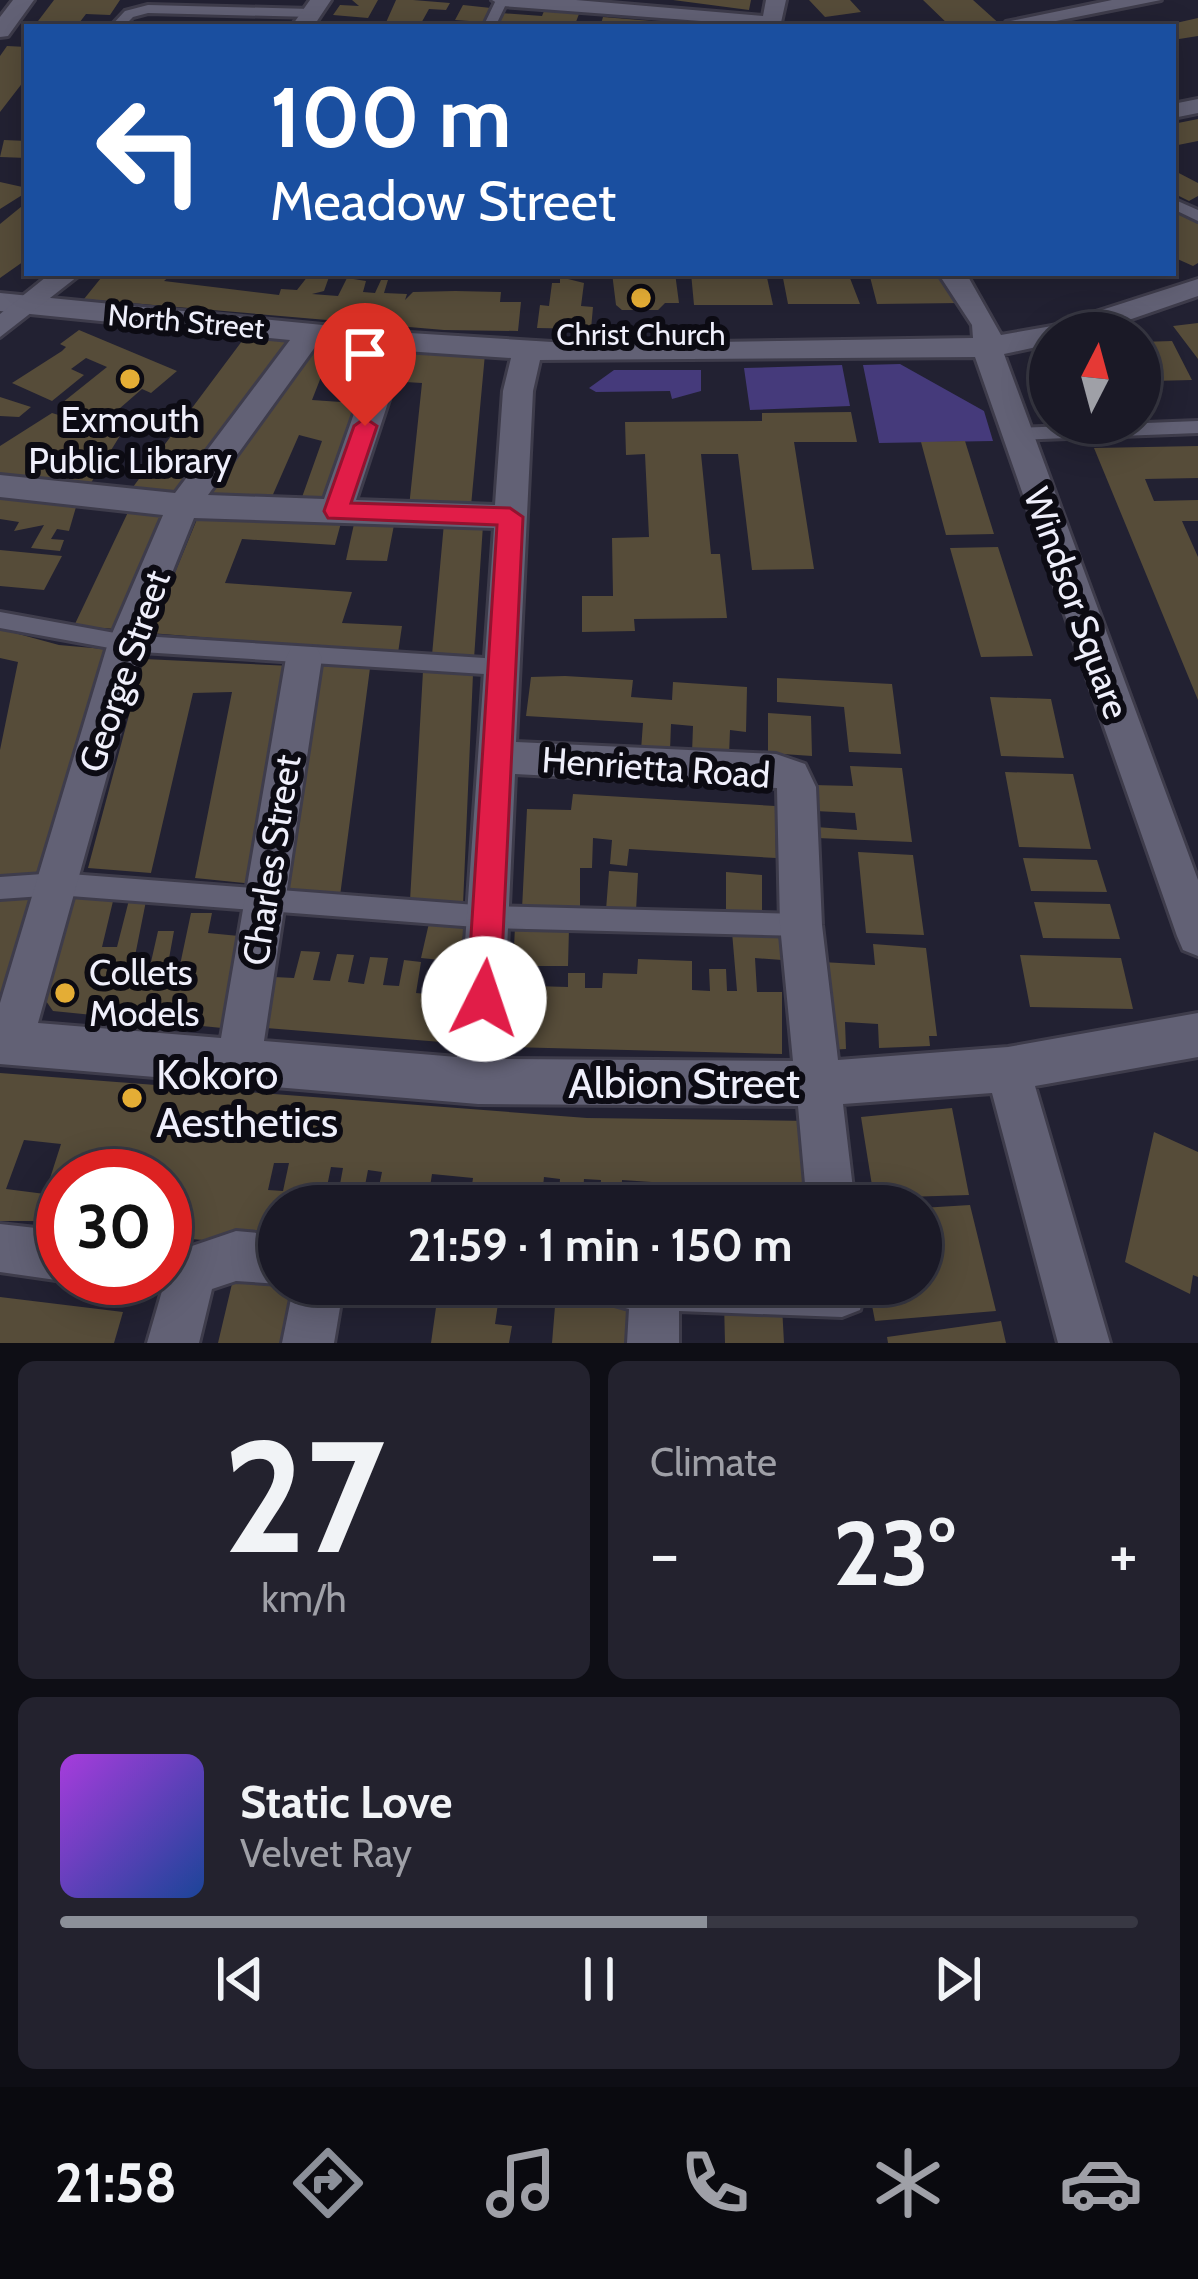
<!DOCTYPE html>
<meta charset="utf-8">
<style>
:root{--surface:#1a1926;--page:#23222e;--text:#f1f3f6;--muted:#9fa0a7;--line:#383843;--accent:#8c9099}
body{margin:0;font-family:Cabin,sans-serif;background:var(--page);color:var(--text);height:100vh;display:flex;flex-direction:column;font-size:45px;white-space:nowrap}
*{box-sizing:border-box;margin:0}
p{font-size:39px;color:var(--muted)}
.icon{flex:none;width:66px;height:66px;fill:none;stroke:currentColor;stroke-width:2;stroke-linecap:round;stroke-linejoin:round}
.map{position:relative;height:1343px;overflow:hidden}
.panel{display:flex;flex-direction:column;gap:18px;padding:18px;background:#0e0e15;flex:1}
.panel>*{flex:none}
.guide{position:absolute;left:24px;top:24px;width:1152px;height:252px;border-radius:0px;box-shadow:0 6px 30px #0003,0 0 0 3px var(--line);background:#1a4fa0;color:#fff;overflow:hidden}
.needle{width:78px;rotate:6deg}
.controls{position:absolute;left:1029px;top:312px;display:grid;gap:24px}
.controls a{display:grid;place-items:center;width:132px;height:132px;border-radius:50%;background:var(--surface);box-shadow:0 6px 30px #0003,0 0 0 3px var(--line);font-size:60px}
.speed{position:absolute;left:36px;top:1149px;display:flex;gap:24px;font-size:60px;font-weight:700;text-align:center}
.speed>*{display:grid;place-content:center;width:156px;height:156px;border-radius:50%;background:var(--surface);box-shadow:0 6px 30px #0003,0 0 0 3px var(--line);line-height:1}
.speed .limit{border:18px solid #d22;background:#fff;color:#111}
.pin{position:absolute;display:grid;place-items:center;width:102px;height:102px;color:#fff;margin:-123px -51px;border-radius:50% 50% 50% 0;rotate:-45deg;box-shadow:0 0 12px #0007}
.pin .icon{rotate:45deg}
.me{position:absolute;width:132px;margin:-66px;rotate:4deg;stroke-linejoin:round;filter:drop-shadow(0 0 9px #0008)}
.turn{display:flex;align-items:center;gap:42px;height:252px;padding:0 48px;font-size:54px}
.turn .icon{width:156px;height:156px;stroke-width:2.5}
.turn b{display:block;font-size:84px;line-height:102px}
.big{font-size:90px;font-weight:700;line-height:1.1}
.panel .tile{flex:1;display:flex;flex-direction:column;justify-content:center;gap:18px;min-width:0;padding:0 42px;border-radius:18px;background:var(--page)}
.panel .dial{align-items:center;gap:0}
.dial b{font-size:156px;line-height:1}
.song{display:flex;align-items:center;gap:36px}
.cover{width:144px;height:144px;border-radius:18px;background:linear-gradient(135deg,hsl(280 70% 55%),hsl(220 70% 35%))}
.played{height:12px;border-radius:6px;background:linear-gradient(90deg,var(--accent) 60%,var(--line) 60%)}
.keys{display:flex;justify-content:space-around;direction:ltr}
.heat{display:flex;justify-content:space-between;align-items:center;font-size:66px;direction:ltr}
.panel .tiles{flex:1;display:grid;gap:18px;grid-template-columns:1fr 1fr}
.tile:last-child{grid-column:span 2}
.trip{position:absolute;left:258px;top:1185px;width:684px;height:120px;border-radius:60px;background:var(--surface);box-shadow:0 6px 30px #0003,0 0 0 3px var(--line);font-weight:700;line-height:120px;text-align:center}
.tabs{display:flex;height:192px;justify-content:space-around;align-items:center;background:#0a0a0f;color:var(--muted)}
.tabs .icon{width:84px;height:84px}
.tabs .selected{color:var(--accent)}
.tabs b{font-size:54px;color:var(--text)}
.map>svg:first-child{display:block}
</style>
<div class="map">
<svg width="1198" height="1343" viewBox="0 0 1198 1343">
<rect width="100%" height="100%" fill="#222132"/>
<path fill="#453a7b" d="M900 364 984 411 993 441 879 443 863 365Z
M842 365 850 406 750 410 744 368Z
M614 370H701V391L672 399 670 391 596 392 589 388Z"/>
<path fill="#564c39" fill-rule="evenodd" d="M54 0H120L110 15 86 14 76 27 35 25Z
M352 0H378L368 18 333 15 340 5 359 6Z
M396 0H413L450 3 446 10 429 9 419 27H384Z
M673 0H751L749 10Z
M809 0H850L861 12 825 17Z
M923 0H973L1003 27H951Z
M463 5 491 8 483 22 455 20Z
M544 11 579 14 574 27H494L501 13 542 16Z
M603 17 688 24V27H600Z
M1198 18V36L1173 40V27H1158Z
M7 46 27 47V77L0 112V56Z
M1198 119V141L1173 146V124Z
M4 140 27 141V158L0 157Z
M1173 170 1198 183V196L1189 201 1173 193Z
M0 182 27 188V192L0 209Z
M27 202V259L0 278V224Z
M1173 209 1198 221V263L1193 266 1173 257Z
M105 273H173L164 281 279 295 281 289 297 290 308 276 329 277 324 291 312 294 338 296 347 278 366 281 363 292 375 293 381 280H388L384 293 407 294 405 300 413 292 455 291 501 292 500 302H521L518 331 444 330 84 299Z
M612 273H675L679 303H665L658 310H622L616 305Z
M691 273H766L773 305H694Z
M782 273H848L860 304H788Z
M869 273H943L960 303 877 304Z
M560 277 584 283 581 306 593 307 591 329 537 328 540 305 549 306 552 283H560Z
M1198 323V359L1173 326Z
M79 330 177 371 151 393 142 389 104 422 62 403 107 367 86 358 71 369 84 375 52 401 12 383 62 351 66 347 60 344Z
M248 333 292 337 173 498 127 495Z
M320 340 385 346 331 501 301 500 322 441 299 435 271 499 205 498ZM321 377 349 379 341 402 312 400Z
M1172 341 1192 380 1152 381 1140 357V342Z
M396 350 485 354 471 506 409 507 422 383 388 381Z
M0 397 31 407 19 417 0 416Z
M851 412 857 442H794L814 569 752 570 738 454H701L711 554H720L727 618 634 619 635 631 582 632V596H613L612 538 649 537 645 454 626 455 625 422 762 421V413Z
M52 413 121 434 86 491 0 480V446Z
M965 441 994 534 946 535 921 442Z
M1198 446V478L1145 479 1154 501 1198 500V521H1182L1198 557V700L1094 448Z
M0 496 76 507 69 531 57 529 51 539 64 540 60 551 31 548 44 525 14 531 19 522 0 519Z
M130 508 169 511 116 629 74 626Z
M200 512 342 519 335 545 242 539 225 583 352 592 342 623 402 626 398 653 150 633Z
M444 523 483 525 474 659 432 655Z
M354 524 394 525 387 561 346 560Z
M998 547 1033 656 981 657 950 548Z
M0 550 62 556 44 590 0 586Z
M0 629 59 645 104 649 39 875 0 879V750L18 662 0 658Z
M144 659 291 666 254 884 195 878 232 692 193 693 151 873 88 868Z
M322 666 370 668 340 896 288 891Z
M423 671 473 674 463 905 410 901Z
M565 676 633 680 631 697 672 700 673 682 747 687 746 732 730 730 729 756 692 753 693 726 671 724 670 751 641 750 643 723 526 716 531 677Z
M777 678 892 684 901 754 849 752 844 707 777 702Z
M990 697 1051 699 1064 758 1001 756Z
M768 713 811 716 812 756 768 753Z
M850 766 902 768 912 842 817 838 816 827 857 830 855 813 815 811 813 785 853 786Z
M1005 772 1073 774 1091 849 1019 847Z
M573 794 775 806 776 858 629 849 627 866 610 864 612 840 593 838 592 868H580V908L522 909 527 809 571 810Z
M858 852 913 855 924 935 866 933Z
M1023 858 1097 860 1107 892 1031 891Z
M609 871 638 873 636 911 606 910Z
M726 872 762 875V912H726Z
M76 894 114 897 102 947H117L129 900 146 901 134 961 151 962 158 931H174L168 964 180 965 191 913H212L208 933 239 936 222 1028 53 1011 46 1001Z
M34 896 0 1005V899Z
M1034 902 1110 904 1120 939 1043 938Z
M429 923 464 927 460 962 421 958Z
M515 927 569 928 568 966H513Z
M732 932 782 934V960L755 958 757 992H782V1054L509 1047 513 976 535 977 534 986 568 987V973H585V988H602L603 973 637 974 638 959 692 961V990L710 991 709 969H726L727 991H737Z
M873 944 926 948 937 1036H929L930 1046 879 1048 878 1024 845 1022 846 1049 827 1050 822 962 875 965Z
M301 951 320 952 313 980 330 981 337 954 354 955 348 982 364 984 370 957 388 958 383 985 399 986 404 960 421 962 416 993 458 997 454 1043 266 1028 274 977 294 978Z
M1020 955 1121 958 1133 1009 1030 1007Z
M0 1073 587 1118 811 1121 817 1189 781 1187V1206H681V1184L622 1180 621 1206H599L601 1180 584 1179 582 1206H558L560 1179 544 1177 541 1206H469L473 1178 432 1174 427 1206H375L382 1172 368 1170 361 1206H336L343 1168 331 1167 323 1206H279V1246L191 1239 193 1233 165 1230V1176H103L111 1149 99 1148 90 1176H63V1221H0ZM24 1140 61 1144 45 1194 6 1189ZM274 1163H289L283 1191 268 1190Z
M952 1108 969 1195 874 1198 861 1117Z
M1154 1132 1198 1152V1277L1193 1275 1190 1294 1125 1262Z
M970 1205 996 1311 875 1321 869 1290 923 1285 921 1208Z
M235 1271 279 1275V1284H299L286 1343H218Z
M439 1286 500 1290 495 1324 512 1326 509 1343H431Z
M556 1294 637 1298 634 1343H552Z
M0 1297 123 1312 114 1343H0Z
M724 1302 782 1306 784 1343H725Z
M1001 1321 1006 1343H888L887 1337Z"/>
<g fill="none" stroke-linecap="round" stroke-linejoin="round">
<defs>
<path id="service" d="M496 0H508L495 27H483Z
M148 5 312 9 318 13 312 17 148 13 133 17 123 27H110L125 11Z
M1173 199 1198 210V221L1173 209Z
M1198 421V433L1015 440 1006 434 1015 428Z
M0 612 126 635 500 659 507 661 510 667 507 673 500 675 126 651 0 628Z
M57 873 489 906 801 914 810 917 813 925 810 933 801 936 489 928 57 895 0 899V877Z"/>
<path id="minor" d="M13 0H34L8 36 0 37V17Z
M492 0H576L763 16 766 0H786L780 27 502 6Z
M1112 0H1161L1026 27 1006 22Z
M1198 99V113L1173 118V104Z
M938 273H966L1001 335 1052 326 1198 279V296L1091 333H1050V344L1004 354 1198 880V956L1183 950 1177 936 975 357 540 360 533 391 516 742 776 754 805 764 816 787 822 925 838 1060 1008 1047 1198 1013V1057L1035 1086 1110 1343H1058L992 1093 843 1104 855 1206H807L798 1106 478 1104 0 1064V1003L108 643 163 515 0 497V475L175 493 290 340 0 311V293L394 332 584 344 973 338 972 325ZM318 343 377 348 324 499 208 495ZM405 351 511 358 503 391 495 505 356 500ZM194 518 494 528 457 1057 264 1041 322 658 317 648H291L286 658 221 1038 38 1023 144 643ZM515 774 777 788 780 925 793 1061 502 1059Z
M0 1224 63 1231V1278H69L63 1281 0 1272Z
M236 1231 279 1235 280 1284 236 1281 212 1289 199 1343H147L162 1291 144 1278H165V1243L192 1246Z
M294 1284H344L334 1343H282Z
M597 1284H866L860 1310 842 1317 679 1311V1343H627L629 1309 604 1302Z"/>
<path id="tertiary" d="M310 0H331L313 27H291Z
M51 273H82L0 337V314Z"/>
</defs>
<use href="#service" stroke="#3e3c4b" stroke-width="6"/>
<use href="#minor" stroke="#3e3c4b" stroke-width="6"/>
<use href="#tertiary" stroke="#3e3c4b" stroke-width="6"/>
<use href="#service" fill="#626175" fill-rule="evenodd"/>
<use href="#minor" fill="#626175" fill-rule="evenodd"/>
<use href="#tertiary" fill="#626175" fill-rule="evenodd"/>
</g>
<path fill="#e11d48" stroke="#92132f" stroke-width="3" d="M365 418 377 426 351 503 510 508 523 517 500 999 495 1010 484 1015 472 1010 467 999 497 525 328 518 324 511 354 426Z"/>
<g fill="#e4ad35" stroke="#0c0b13" stroke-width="4.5">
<circle cx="641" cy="298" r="12"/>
<circle cx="130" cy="379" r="12"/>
<circle cx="65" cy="993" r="12"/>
<circle cx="132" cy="1098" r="12"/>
</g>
<g text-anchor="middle" stroke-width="12" stroke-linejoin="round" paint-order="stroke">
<g font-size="30" fill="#efeffb" stroke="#0c0b13">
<text transform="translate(186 322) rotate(5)" y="10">North Street</text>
</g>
<g font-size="30" fill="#efeffb" stroke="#0c0b13">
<text x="641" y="345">Christ Church</text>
</g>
<g font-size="36" fill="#efeffb" stroke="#0c0b13">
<text x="130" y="432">Exmouth<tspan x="130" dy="41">Public Library</tspan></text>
<text x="89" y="985" text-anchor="start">Collets<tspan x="89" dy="41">Models</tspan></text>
</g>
<g font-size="36" fill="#efeffb" stroke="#0c0b13">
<text transform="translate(1077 603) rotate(70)" y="13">Windsor Square</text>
<text transform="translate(124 671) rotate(-71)" y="13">George Street</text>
<text transform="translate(656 767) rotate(4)" y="13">Henrietta Road</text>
<text transform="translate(271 860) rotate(-81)" y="13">Charles Street</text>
</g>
<g font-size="42" fill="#efeffb" stroke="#0c0b13" text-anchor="start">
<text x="156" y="1089">Kokoro<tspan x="156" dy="48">Aesthetics</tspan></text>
</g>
<g font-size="42" fill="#efeffb" stroke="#0c0b13">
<text x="684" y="1098">Albion Street</text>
</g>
</g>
</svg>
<div class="controls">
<a><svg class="needle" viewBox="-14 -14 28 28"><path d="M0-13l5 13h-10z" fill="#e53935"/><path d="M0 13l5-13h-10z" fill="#9fa0a7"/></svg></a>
</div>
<div class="speed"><div class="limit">30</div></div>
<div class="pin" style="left:365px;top:426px;background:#d93025"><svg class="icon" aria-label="arrive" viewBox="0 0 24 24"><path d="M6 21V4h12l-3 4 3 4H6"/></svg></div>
<svg class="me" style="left:484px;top:999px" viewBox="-20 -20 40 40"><circle r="19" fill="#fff"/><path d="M0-13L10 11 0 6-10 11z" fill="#e11d48"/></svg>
<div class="trip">21:59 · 1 min · 150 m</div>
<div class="guide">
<div class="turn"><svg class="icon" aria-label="left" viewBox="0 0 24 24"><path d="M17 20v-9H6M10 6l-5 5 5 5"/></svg><div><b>100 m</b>Meadow Street</div></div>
</div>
</div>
<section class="panel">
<div class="tiles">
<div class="tile dial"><b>27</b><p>km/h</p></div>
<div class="tile"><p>Climate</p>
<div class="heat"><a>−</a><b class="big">23°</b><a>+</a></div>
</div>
<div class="tile">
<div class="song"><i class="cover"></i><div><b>Static Love</b><p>Velvet Ray</p></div></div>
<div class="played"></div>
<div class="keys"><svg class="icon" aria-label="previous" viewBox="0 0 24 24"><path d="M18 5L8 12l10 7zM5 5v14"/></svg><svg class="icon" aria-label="pause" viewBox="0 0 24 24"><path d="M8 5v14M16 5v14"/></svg><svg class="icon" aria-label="next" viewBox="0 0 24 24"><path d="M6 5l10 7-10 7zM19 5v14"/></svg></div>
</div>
</div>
</section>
<nav class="tabs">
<b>21:58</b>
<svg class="icon selected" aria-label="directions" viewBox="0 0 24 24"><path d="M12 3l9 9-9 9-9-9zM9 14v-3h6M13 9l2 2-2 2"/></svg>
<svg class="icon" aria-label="music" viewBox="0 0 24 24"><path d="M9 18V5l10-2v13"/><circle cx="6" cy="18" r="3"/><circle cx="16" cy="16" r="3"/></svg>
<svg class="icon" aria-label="phone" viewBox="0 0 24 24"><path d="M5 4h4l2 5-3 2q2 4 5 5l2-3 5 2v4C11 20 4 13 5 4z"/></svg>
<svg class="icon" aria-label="climate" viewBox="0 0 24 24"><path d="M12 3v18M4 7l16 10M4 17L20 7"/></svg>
<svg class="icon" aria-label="car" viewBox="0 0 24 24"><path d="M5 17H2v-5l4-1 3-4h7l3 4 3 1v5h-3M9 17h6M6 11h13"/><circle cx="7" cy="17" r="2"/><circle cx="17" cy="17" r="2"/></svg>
</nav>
